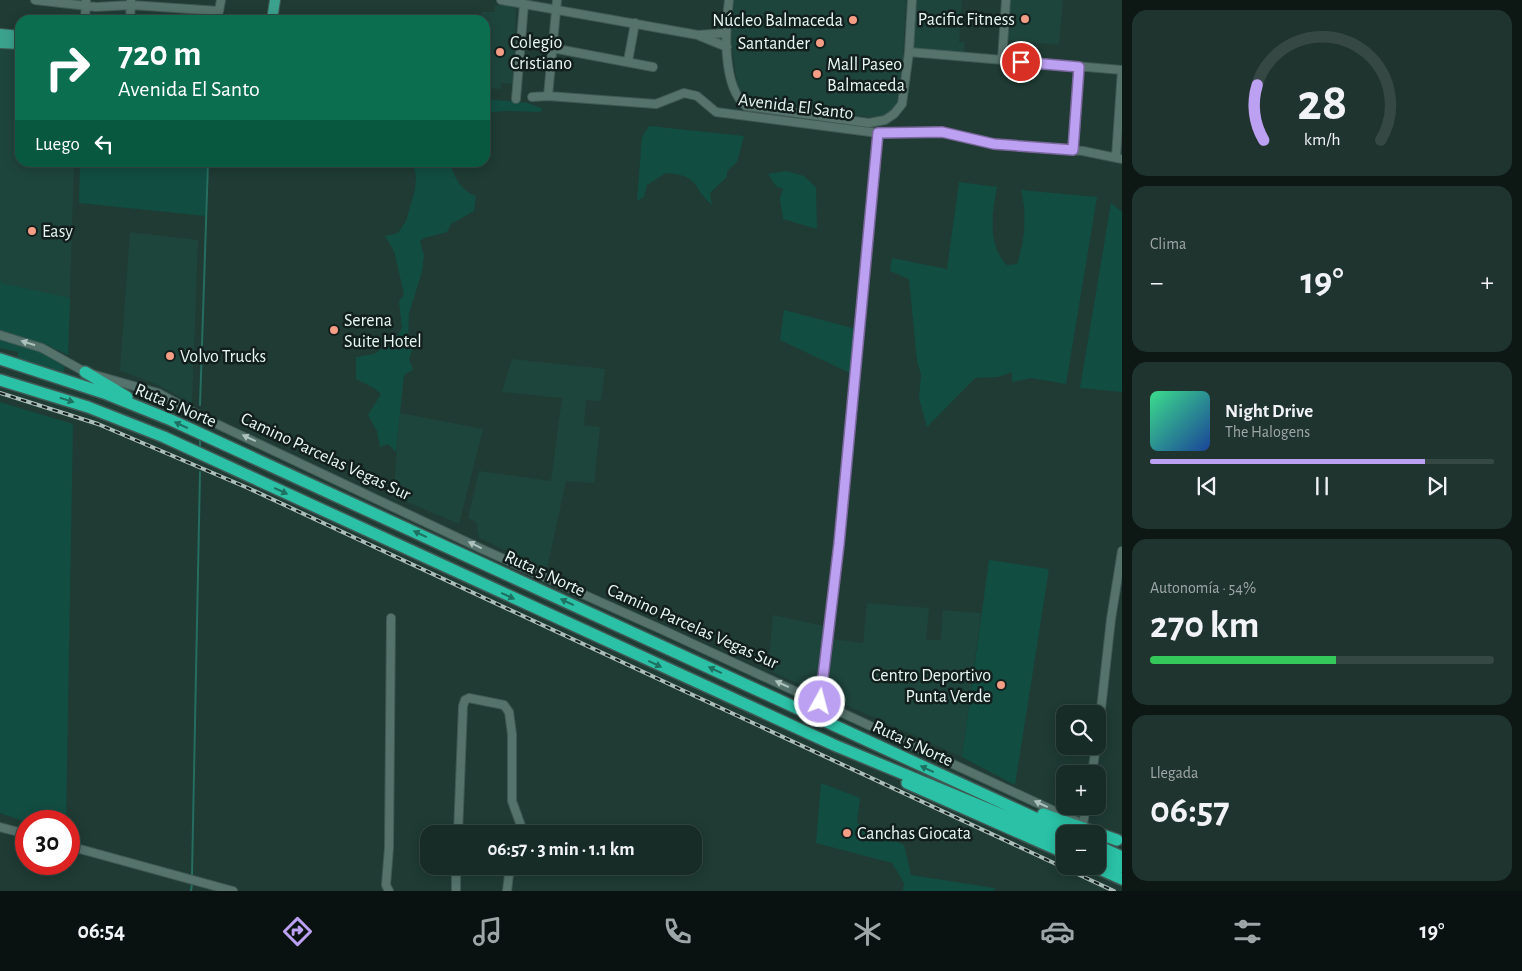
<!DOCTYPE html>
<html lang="es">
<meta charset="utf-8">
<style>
:root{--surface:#172c27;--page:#20342f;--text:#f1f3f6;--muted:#9ea7a7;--line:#364844;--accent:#bca0f2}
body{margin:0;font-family:"Alegreya Sans",sans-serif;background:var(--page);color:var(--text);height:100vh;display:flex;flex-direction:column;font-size:19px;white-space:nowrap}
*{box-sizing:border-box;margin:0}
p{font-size:16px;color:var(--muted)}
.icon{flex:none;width:28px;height:28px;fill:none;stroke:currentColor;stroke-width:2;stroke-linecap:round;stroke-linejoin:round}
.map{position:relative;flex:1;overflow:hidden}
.side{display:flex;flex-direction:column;gap:10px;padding:10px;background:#0d1815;width:400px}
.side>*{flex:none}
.guide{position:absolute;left:15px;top:15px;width:475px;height:152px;border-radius:15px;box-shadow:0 2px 12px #0003,0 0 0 1px var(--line);background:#0b6e4f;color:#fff;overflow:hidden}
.fabs{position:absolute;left:1056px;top:705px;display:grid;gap:10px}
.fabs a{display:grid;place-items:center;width:50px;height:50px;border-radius:10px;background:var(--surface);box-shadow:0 2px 12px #0003,0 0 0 1px var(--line);font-size:25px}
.speed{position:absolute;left:15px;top:810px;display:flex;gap:10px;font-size:25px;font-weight:700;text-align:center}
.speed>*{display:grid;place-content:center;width:65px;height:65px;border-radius:50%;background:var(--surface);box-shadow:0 2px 12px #0003,0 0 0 1px var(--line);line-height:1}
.speed .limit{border:8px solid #d22;background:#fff;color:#111}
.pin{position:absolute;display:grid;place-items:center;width:42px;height:42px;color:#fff;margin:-21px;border:2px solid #fff;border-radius:50%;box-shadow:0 1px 5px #0007}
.me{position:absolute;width:55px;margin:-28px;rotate:7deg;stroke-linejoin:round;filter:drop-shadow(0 0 4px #0008)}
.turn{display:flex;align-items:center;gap:18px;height:105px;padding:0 20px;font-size:22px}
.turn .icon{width:65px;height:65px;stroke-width:2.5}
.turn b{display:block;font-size:35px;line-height:42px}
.then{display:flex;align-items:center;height:48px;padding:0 20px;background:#0003;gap:10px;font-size:19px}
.big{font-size:38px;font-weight:700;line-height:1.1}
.side .card{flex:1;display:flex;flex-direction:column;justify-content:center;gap:8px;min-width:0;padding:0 18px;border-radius:15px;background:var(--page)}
.side .dial{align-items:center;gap:0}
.dial svg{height:130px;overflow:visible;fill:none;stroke:var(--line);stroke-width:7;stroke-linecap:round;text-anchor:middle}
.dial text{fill:var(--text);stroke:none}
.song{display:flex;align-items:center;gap:15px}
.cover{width:60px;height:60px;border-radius:8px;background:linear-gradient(135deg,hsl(150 70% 55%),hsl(220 70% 35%))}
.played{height:5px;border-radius:2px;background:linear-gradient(90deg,var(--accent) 80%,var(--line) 80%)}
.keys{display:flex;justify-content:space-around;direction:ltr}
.heat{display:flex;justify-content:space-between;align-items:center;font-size:28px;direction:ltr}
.charge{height:8px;border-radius:4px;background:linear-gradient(90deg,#34c759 54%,var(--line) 0)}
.trip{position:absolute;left:420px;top:825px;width:282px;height:50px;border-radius:15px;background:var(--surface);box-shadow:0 2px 12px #0003,0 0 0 1px var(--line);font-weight:700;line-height:50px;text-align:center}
.tabs{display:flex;height:80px;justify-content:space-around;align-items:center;background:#091210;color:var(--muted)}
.tabs .icon{width:35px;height:35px}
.tabs .current{color:var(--accent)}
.tabs b{font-size:22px;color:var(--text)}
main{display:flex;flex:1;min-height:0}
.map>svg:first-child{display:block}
</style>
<main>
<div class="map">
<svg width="1122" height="891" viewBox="0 0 1122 891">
<rect width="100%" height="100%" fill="#1f3b34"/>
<path fill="#1e453c" d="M731 0H906L903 60 897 103 893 110 878 118 745 101 739 94 729 28Z
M916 0H962L959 42H965L964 53 913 50Z
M1009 0H1063L1059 45 1006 40Z
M495 5 516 6 514 84 501 83V89L485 88V20H481V12H495Z
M0 48 20 49V162L74 163 68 355 45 344 0 331Z
M130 232 198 240 192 403 156 384 120 371Z
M512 359 605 369 601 401 586 400 584 425 600 427 594 483 566 481 547 569 479 538 476 522 468 518 479 471 551 481 562 398 502 392Z
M400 413 483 429 459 524 393 496Z
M867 603 929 608 926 640H941L943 610 981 613 962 757 768 670 773 615 833 628 832 639 863 643Z"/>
<path fill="#124d42" d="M485 99 528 103 543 109 540 112 505 111 485 113Z
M649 126 744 136 737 162 727 171V177L710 193 712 205C690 186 702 176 666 173L647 185 644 197 637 201 642 137Z
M80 163H207L206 216 79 203Z
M413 163H450C455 178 460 190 476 196L474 211 451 224 447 232 424 238 420 241 424 255 422 272 409 313 408 339 415 341 409 359 413 370 404 375 396 452 388 444 380 447 377 431 368 415 381 394 374 388 356 379V357L374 354 383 348 391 347 402 328 399 301 404 294 394 251 385 236 398 233 406 221 415 190 416 176Z
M787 171 804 176 816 187 817 229 783 219 780 198 783 189 776 186 768 174Z
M959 182 997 187C992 213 987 245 1007 265L1017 264C1025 242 1027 212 1021 190L1097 197 1066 384 1031 378 1012 382V372L998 377 975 378 927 427 919 398 921 374 917 361 909 279 890 271 892 258 947 269Z
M1111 203 1122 212V392L1080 388Z
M0 274 1 283 70 298 68 355 45 344 0 331Z
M784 310 856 329 850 373 780 340Z
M0 339 33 348 65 364 63 376 18 361V352L0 348Z
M0 402 73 424 66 821 26 822 0 813Z
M989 560 1049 569 1015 785 962 757Z
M821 783 860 798 857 823 904 845 911 875 995 888 994 891H903L904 883 892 863 816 843Z"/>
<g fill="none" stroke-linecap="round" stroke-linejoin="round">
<path stroke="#246d5f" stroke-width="2" d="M200 405 208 162
M200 447V437
M192 875 200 472
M191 891 192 884"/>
<defs>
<path id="minor" d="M35 0 96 7 131 5 219 11 221 0
M501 0 698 35 725 33
M729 0C725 28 722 87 746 106L869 123 885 120 894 114 902 104 909 52 912 0
M85 20 86 0
M130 20 131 0
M700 36 727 47
M552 48 653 67
M909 52 1122 70
M1002 60 1006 0
M628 61 635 23
M548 96 557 0
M532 97 548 96 656 104 684 93 697 96 716 112 878 133 942 132 994 144 1083 151 1122 159
M516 99 524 4
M1073 150 1079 67
M1116 157 1122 70
M0 335 42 348 85 372 158 393 204 418 484 550 665 631 1076 821
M820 702 839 544 878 133
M1098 736 1111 619 1122 551
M1092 774 1096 746
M1083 824 1086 806
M0 827 26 834
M458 834 463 706 465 700 469 698 504 705 509 712 512 734V801L524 834
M69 846 233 891
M456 866V891
M389 891 386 885 389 848 391 618
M507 891 510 866"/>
<path id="major" d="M272 20 275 0
M0 34 20 36
M0 43 20 44"/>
<path id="highway" d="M0 359 104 393 171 420 1070 834
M85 372 127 397
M0 380 88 407 164 437 834 745 1065 841
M907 783 1065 853
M1043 814 1117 840
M1098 846 1122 857
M1098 856 1122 867
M1093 866 1122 879"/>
</defs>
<use href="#minor" stroke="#405954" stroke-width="10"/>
<use href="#major" stroke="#405954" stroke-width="12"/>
<use href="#highway" stroke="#405954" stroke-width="14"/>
<use href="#minor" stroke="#55736b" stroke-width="8"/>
<use href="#major" stroke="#3ba28e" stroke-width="10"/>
<use href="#highway" stroke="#2ac1a6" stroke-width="11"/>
<defs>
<path id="rail" d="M0 393 98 424 248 488 1114 891"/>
</defs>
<use href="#rail" stroke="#aabdb8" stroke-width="4"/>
<use href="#rail" stroke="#131f1c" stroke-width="2" stroke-dasharray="5.5" stroke-linecap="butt"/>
</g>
<defs><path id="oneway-solid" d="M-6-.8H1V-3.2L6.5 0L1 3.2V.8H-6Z" transform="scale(1.25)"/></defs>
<g fill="#adc2bd">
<use href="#oneway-solid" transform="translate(28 343) rotate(-162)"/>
<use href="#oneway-solid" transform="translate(249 438) rotate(-155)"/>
<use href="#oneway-solid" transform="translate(475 545) rotate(-154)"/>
<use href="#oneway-solid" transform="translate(782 684) rotate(-155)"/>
<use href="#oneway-solid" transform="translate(1041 804) rotate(-155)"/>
</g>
<g fill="#1e7061">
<use href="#oneway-solid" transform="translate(67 400) rotate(18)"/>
<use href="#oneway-solid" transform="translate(181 425) rotate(-155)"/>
<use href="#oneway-solid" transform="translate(281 491) rotate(25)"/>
<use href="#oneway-solid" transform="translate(420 534) rotate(-155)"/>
<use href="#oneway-solid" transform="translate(508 596) rotate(25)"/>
<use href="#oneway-solid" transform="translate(567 602) rotate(-155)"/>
<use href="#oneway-solid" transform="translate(655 664) rotate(25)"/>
<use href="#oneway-solid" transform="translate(715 670) rotate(-155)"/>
<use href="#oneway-solid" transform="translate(927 769) rotate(-155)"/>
</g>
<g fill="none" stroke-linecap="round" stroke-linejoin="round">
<defs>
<path id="route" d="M820 702 839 544 878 133 942 132 994 144 1073 150 1079 67 1021 62"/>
</defs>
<use href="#route" stroke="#7a689d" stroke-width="12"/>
<use href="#route" stroke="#bca0f2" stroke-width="9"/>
</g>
<g fill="#f49e86" stroke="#131f1c" stroke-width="2">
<circle cx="1025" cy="19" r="5"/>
<circle cx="853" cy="20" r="5"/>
<circle cx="820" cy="43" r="5"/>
<circle cx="500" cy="52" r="5"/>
<circle cx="817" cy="74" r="5"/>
<circle cx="32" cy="231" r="5"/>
<circle cx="334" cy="330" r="5"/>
<circle cx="170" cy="356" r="5"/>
<circle cx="1001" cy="685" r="5"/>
<circle cx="847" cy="833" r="5"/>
</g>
<g text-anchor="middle" stroke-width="5" stroke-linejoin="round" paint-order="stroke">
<g font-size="18" fill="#e7f7f3" stroke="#131f1c" text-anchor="start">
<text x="1015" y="25" text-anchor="end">Pacific Fitness</text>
<text x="843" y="26" text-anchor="end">Núcleo Balmaceda</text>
<text x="510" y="48">Colegio<tspan x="510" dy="21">Cristiano</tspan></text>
<text x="810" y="49" text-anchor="end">Santander</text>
<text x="827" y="70">Mall Paseo<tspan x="827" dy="21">Balmaceda</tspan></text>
<text x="42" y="237">Easy</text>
<text x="344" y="326">Serena<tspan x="344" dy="21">Suite Hotel</tspan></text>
<text x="180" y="362">Volvo Trucks</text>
<text x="991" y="681" text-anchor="end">Centro Deportivo<tspan x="991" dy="21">Punta Verde</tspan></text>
<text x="857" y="839">Canchas Giocata</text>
</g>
<g font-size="18" fill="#e7f7f3" stroke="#131f1c">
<text transform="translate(796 106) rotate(7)" y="6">Avenida El Santo</text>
<text transform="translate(176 405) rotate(23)" y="6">Ruta 5 Norte</text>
<text transform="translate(326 456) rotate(25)" y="6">Camino Parcelas Vegas Sur</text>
<text transform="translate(545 573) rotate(25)" y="6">Ruta 5 Norte</text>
<text transform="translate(693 626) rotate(24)" y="6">Camino Parcelas Vegas Sur</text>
<text transform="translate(913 743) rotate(25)" y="6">Ruta 5 Norte</text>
</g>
</g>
</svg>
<div class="fabs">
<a><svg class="icon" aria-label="search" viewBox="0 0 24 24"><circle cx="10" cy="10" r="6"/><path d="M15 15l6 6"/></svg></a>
<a>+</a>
<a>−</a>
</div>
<div class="speed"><div class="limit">30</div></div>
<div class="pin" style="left:1021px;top:62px;background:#d93025"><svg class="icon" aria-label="arrive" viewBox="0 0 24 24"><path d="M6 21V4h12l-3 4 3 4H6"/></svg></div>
<svg class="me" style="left:820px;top:702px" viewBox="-20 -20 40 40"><circle r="17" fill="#bca0f2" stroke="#fff" stroke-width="3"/><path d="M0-11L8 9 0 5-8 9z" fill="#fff"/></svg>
<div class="trip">06:57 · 3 min · 1.1 km</div>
<div class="guide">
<div class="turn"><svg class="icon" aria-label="right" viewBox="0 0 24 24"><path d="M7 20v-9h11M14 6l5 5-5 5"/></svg><div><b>720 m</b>Avenida El Santo</div></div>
<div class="then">Luego<svg class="icon" aria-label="left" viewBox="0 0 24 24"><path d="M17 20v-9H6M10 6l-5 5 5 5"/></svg></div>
</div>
</div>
<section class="side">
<div class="card dial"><svg viewBox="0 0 100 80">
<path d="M14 69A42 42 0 1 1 86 69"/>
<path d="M14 69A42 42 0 0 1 10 35" stroke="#bca0f2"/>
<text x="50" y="56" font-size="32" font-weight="700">28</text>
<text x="50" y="72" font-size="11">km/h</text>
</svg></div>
<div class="card"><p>Clima</p>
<div class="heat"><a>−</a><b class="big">19°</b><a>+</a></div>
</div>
<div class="card">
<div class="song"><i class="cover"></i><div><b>Night Drive</b><p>The Halogens</p></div></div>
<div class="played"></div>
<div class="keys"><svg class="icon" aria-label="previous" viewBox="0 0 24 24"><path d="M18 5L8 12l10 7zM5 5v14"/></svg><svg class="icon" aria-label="pause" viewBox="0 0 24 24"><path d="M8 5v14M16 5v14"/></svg><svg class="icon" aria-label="next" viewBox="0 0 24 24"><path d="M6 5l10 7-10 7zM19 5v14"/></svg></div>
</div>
<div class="card"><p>Autonomía · 54%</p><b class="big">270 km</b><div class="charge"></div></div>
<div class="card"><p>Llegada</p><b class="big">06:57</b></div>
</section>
</main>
<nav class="tabs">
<b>06:54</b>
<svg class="icon current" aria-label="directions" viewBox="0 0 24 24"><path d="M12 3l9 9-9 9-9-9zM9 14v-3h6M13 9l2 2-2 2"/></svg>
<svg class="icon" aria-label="music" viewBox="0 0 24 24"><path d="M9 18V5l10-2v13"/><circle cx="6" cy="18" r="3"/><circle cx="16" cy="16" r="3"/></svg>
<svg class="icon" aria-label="phone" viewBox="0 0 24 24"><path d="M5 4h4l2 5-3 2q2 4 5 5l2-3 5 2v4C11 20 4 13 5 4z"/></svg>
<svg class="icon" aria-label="climate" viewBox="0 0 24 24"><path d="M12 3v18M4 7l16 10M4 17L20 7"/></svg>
<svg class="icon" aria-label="car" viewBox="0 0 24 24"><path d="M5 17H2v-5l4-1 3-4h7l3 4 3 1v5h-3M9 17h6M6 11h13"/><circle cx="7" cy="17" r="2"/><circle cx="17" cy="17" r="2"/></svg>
<svg class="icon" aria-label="filters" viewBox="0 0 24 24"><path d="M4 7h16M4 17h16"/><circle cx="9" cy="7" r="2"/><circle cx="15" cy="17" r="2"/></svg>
<b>19°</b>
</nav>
